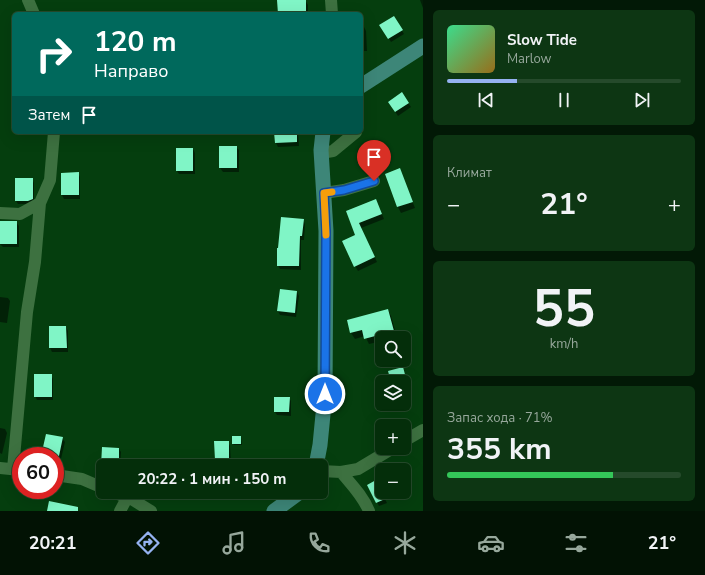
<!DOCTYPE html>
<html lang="ru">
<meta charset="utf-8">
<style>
:root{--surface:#042e0a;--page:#0d3613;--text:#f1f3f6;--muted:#97a89c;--line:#254a2b;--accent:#95b2f1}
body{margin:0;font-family:"Nunito Sans",sans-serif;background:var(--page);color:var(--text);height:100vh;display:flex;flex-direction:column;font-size:15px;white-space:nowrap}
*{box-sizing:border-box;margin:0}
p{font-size:13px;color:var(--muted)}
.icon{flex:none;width:22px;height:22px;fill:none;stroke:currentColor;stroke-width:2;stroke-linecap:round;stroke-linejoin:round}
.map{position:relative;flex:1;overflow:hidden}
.details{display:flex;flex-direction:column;gap:10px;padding:10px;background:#021906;width:282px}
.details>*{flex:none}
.banner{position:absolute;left:12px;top:12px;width:351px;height:122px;border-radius:6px;box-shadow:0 4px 16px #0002,0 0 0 1px var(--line);background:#00695c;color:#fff;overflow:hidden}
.buttons{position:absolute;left:375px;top:331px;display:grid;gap:8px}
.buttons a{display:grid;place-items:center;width:36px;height:36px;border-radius:6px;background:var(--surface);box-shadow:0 4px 16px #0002,0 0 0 1px var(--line);font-size:20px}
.speed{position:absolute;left:12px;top:447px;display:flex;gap:8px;font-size:20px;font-weight:700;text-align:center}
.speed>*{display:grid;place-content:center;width:52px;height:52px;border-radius:50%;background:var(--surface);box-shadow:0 4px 16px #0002,0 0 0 1px var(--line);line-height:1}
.speed .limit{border:6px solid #d22;background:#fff;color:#111}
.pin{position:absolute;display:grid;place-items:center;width:34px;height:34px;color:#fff;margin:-41px -17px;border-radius:50% 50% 50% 0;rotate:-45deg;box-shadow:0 0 4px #0007}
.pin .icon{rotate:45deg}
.me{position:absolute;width:44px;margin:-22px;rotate:0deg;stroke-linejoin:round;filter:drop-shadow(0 0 3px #0008)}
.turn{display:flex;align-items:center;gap:14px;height:84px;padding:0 16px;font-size:18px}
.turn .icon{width:52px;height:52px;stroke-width:2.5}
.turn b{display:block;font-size:28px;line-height:34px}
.then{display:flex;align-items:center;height:38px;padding:0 16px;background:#0003;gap:8px;font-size:15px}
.big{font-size:30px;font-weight:700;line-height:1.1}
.details .widget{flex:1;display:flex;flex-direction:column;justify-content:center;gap:6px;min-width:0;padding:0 14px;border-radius:6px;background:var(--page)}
.details .dial{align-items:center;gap:0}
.dial b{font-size:52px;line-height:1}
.song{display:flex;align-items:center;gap:12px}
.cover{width:48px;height:48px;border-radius:6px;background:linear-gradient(135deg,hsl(150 70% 55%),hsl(40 70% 35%))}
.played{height:4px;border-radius:2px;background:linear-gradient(90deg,var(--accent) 30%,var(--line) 30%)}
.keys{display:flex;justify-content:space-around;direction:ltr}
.heat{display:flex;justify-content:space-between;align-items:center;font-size:22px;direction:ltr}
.charge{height:6px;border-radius:3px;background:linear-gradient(90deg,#34c759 71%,var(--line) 0)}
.trip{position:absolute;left:96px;top:459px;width:232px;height:40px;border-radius:6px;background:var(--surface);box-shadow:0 4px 16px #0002,0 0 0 1px var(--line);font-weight:700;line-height:40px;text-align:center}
.tabs{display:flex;height:64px;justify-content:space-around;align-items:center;background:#021204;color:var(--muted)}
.tabs .icon{width:28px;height:28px}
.tabs .current{color:var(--accent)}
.tabs b{font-size:18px;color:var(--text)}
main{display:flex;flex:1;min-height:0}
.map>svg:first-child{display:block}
</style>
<main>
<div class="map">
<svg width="423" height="511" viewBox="0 0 423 511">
<rect width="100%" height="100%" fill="#053e0e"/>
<path fill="#0007" d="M305 0 308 5V14H260L279 13Z
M420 0H423V8Z
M394 17 404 34 391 42 381 25Z
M361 27H364L366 31 367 51H361Z
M402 94 411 107 398 116 389 102Z
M275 132H298L299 146 278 147 276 143Z
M236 147 239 150V172H223L220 168Z
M193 149 195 153V174H179L177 171Z
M400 170 415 208 401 213 398 207 386 174Z
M78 173 80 177V199H64L62 195Z
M32 179 34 183V202L31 204H18L16 201Z
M376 200 384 219 361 228 377 262 358 271 355 266 357 235 347 212Z
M303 220 305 224 304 240H301V270L280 269 278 265Z
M16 222 19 226V247H3L0 244Z
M297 292 299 296 296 317 280 315 278 311Z
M0 297 8 298 10 301 7 323 0 322Z
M388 310 391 316 397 337 382 338V341L369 344 365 336 355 339 351 333 348 321Z
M66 327 68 331V352H52L50 348Z
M402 368 409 388 404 390V382H392Z
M51 375 53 379V400H37L35 396Z
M289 398 291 401V416L277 415 275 412Z
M0 428 5 429 7 433 2 454 0 453Z
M241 437 242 445H234L233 444Z
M62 438 65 442 60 463 55 462V456H42Z
M228 442 230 446 231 463H218L216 459Z
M103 448 119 449 121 452 120 466H103V471L102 469Z
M153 459 167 462 169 466H152Z
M368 485H378L387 503 379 506Z"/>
<path fill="#80f5c6" d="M277 0H306V14H278Z
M394 16 403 30 388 39 379 25Z
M402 92 409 103 395 112 388 102Z
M274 132H297V142L275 143Z
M219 146H237V168H219Z
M176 148H193V171H176Z
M400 168 413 202 397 207 385 174Z
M79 172V195H61V173Z
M15 178H33V199L28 201H15Z
M376 199 382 214 359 223 375 257 354 267 342 241 355 235 346 211Z
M281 217 304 219 302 236H300L299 266H277V248H278Z
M0 221H17V244H0Z
M280 289 297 291 295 313 277 311Z
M388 309 394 331 364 339 362 330 350 333 347 320Z
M49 326H66L67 348H49Z
M403 367 407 382H391L388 371Z
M34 374H52V397H34Z
M274 397H290L289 412H274Z
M46 434 63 437 59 456H41Z
M232 436H241V444H232Z
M214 441H229V460H215Z
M102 447 119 448V466H101Z
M376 480 385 499 376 503 367 485Z
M49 501 78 507V511H47Z"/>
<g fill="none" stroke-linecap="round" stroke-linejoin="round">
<path stroke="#3d7140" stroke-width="12" d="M28 0 34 14
M331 0 332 14
M321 153 333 151 356 132
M324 193 344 190 374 181
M0 213 20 214 40 203 50 180 54 132
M404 441 423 430
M0 468 20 470
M13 469 27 312 35 262 40 203
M321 471 341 472 358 469 393 448
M341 472C351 484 363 496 369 511
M55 475 82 479 103 488
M113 492 133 500 151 511
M120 511 127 498"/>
<path stroke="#3d8678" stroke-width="15" d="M361 86 423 46
M316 466 320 445 325 394 326 231 321 150 323 132
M274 511 300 492"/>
</g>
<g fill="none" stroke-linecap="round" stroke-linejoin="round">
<defs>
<path id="route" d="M325 394 326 231 324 193 344 190 374 181"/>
</defs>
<use href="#route" stroke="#114b97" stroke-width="10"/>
<use href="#route" stroke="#1a73e8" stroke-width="7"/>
<path stroke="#f59e0b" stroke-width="7" d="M326 235 324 193 332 192"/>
</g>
</svg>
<div class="buttons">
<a><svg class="icon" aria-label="search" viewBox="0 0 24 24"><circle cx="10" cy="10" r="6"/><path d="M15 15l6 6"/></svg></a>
<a><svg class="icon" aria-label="layers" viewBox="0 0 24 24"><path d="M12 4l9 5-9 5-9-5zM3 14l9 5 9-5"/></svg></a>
<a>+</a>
<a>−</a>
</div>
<div class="speed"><div class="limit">60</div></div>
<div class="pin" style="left:374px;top:181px;background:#d93025"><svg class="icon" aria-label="arrive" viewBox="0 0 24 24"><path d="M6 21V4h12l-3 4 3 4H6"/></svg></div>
<svg class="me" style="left:325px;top:394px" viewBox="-20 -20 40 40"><circle r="17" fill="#1a73e8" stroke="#fff" stroke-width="3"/><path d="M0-11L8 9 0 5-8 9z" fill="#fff"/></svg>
<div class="trip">20:22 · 1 мин · 150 m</div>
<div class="banner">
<div class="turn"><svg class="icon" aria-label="right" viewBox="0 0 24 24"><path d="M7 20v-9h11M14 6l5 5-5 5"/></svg><div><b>120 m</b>Направо</div></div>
<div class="then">Затем<svg class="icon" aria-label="arrive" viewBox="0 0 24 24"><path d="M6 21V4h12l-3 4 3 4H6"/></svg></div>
</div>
</div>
<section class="details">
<div class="widget">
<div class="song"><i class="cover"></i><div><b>Slow Tide</b><p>Marlow</p></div></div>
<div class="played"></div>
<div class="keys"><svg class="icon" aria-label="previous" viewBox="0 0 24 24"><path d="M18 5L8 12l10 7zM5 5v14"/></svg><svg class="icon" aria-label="pause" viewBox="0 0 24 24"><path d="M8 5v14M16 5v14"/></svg><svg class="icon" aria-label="next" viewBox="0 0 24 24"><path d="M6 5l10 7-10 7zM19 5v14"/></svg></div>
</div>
<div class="widget"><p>Климат</p>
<div class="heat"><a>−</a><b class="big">21°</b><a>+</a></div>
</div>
<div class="widget dial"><b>55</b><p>km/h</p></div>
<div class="widget"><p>Запас хода · 71%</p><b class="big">355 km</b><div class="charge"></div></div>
</section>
</main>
<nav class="tabs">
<b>20:21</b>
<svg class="icon current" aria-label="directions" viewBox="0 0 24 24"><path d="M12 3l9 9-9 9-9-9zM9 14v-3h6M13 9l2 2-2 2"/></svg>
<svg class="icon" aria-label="music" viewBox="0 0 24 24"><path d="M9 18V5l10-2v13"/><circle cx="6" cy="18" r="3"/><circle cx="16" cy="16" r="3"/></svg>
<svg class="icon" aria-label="phone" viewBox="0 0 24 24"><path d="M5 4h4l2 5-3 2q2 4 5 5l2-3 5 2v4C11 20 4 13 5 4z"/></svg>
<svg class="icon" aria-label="climate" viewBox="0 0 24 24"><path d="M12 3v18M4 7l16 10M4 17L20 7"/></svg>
<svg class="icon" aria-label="car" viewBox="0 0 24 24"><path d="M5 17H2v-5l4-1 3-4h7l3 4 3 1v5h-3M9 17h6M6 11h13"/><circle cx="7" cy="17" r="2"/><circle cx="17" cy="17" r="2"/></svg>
<svg class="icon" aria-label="filters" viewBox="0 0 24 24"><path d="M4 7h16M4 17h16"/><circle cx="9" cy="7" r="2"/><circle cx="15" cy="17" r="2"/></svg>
<b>21°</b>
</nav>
